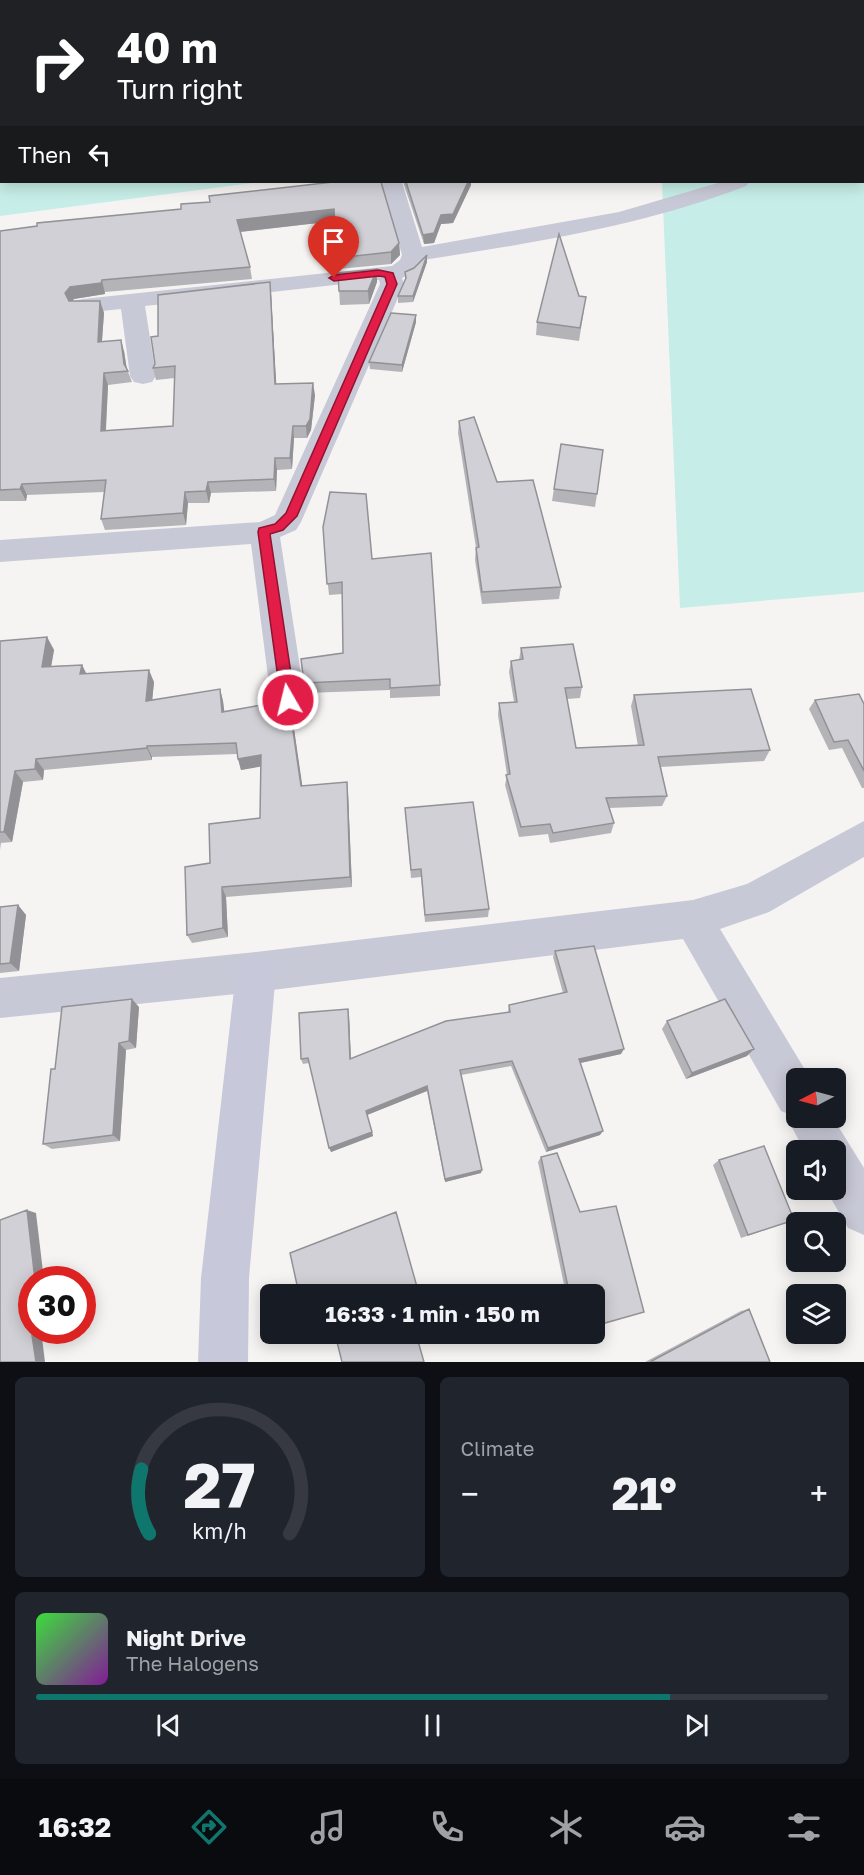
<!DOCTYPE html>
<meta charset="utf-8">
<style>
:root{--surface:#171b24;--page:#20242c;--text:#f1f3f6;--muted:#9ea1a6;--line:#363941;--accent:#0f766e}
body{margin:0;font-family:"Golos Text",sans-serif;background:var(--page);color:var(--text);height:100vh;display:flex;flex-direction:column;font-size:22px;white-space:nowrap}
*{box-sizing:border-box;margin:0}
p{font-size:20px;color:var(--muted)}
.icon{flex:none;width:33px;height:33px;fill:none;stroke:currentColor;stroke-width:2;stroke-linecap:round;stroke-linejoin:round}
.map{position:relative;height:1362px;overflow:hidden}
.panel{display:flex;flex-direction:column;gap:15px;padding:15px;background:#0d0f14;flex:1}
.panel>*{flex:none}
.guide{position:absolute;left:0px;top:0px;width:864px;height:183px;box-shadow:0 3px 15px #0003;background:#202124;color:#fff;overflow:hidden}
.needle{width:39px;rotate:264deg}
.buttons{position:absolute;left:786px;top:1068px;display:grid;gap:12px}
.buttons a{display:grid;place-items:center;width:60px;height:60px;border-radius:9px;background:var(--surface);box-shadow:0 3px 15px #0003;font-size:30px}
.speed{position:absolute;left:18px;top:1266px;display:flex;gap:12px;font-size:30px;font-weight:700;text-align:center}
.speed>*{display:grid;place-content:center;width:78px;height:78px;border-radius:50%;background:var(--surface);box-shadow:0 3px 15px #0003;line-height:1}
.speed .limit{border:9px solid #d22;background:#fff;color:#111}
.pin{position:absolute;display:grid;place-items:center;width:51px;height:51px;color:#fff;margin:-62px -26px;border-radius:50% 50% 50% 0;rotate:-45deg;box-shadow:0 0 6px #0007}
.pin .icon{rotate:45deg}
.me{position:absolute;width:66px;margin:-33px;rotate:352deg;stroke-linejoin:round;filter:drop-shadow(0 0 4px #0008)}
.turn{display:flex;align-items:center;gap:21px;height:126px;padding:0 18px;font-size:27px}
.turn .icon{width:78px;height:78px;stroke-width:2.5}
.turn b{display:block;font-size:42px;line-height:51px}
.then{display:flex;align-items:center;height:57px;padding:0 18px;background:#0003;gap:12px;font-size:22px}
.big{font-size:45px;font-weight:700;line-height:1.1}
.panel .card{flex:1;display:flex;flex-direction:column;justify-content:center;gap:9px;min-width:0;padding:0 21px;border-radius:9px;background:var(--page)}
.panel .dial{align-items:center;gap:0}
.dial svg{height:156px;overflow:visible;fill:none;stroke:var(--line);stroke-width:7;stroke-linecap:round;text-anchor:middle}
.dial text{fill:var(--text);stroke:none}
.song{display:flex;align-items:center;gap:18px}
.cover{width:72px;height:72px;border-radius:9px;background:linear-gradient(135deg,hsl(120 70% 55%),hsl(290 70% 35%))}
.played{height:6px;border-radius:3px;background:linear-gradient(90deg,var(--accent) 80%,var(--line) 80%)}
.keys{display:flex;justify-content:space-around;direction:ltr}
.heat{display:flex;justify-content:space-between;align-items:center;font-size:33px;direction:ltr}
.panel .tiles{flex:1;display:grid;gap:15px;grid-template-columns:1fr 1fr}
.card:last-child{grid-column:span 2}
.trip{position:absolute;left:260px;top:1284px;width:345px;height:60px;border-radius:9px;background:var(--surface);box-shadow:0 3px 15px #0003;font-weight:700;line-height:60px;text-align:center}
.menu{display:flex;height:96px;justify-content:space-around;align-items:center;background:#090b0e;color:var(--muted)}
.menu .icon{width:42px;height:42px}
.menu .current{color:var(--accent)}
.menu b{font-size:27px;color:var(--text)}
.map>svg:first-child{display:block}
</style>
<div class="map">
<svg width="864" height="1362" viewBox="0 0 864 1362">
<rect width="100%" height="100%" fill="#f5f4f3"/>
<path fill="#c6ede7" d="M0 0 62 1 2 2V182H260L0 216Z
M363 0H864V592L680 608 662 182H862V2H358Z"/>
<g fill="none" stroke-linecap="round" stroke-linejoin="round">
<path fill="#c8c9d6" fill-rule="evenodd" d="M75 0H93L74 2Z
M0 28H2V38H0Z
M862 125H864V137H862Z
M381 182H402L422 247 619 212 721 182H750L746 186C642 226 533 243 423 260L413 273 402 278 404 284 301 522 296 530 280 537 305 700 300 710 288 714 276 710 271 700 251 544 0 562V540L260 522 275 515 380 284 379 280 145 306 156 376 152 382 143 384 134 382 130 376 121 309 83 313 74 311 71 306 74 301 83 299 392 266 400 260 402 255Z
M864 821V857L769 912 720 929 810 1078H796V1118H833L864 1168V1235L848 1228 826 1190H836V1150H804L787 1118 789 1114 781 1111 683 939 256 992 0 1018V978L256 952 693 900 747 884Z"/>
<path fill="#c7c8d9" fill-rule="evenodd" d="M256 952 270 958 276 972 249 1278 248 1362H198L201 1278 236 972 242 958Z"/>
</g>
<path fill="#b4b3b8" d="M0 0H26H22L21 2H2V14H0Z
M440 0H520L521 2H441Z
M740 0H864V78H862V2H741Z
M333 182 399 243 400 255 391 264 338 269 335 221 240 232 250 267 252 279 105 292V294L74 299 72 301H100L104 313 102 341 124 351 127 369 132 382 108 385 106 431 173 426 175 378 156 380 153 368 155 364 158 336 271 294 276 384 315 395 311 430 307 438H294L292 469 277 470 276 491 211 493 209 503H188L186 525 105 530 101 519 104 492 27 495 26 501H0V231L181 209 210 202Z
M403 182H471V185L453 223 441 224 434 243 424 244Z
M427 255V262L413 302 398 303V296L405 280V272L414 268Z
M377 269V282L369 304 340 305 338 273Z
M584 310 579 341 536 335 537 322Z
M416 315V322L402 372 370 369 369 362Z
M459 421 561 587 559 599 482 604 475 560 476 548 458 433Z
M561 444 597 494 595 507 552 501Z
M325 556 372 559 440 685V696L390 698V690L306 693 301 659 343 653 342 594 329 595Z
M47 637 54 650 51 666 82 665 86 673 154 682 152 700 220 689 223 701 224 712 292 715 302 786 347 782 348 793 352 887 226 897 228 937 192 943 187 935 210 863 260 818V766L241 770 237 754 152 757V760L44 770 43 780 23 782 12 842 1 843 0 850V641Z
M521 648 582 687 580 698 567 699 576 748 638 746 631 706 634 695 770 750 764 761 661 767 667 796 662 806 609 808 614 823 611 833 550 843 548 834 519 837 505 785 507 775 498 715 499 703 514 702 509 672 511 661 519 660Z
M815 700 864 704V788H862L842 748 829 750 809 709Z
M406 816 489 909 488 917 425 922 421 877 411 878Z
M18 905 26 915 19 971 0 973V907Z
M555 951 621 1054 580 1063 600 1135 546 1152 511 1066 461 1075 481 1173 445 1182 427 1091 367 1115 373 1136 331 1152 309 1063 303 1064 301 1059 348 1009 349 1015 351 1059 508 1012 509 1005 563 993 553 957Z
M139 1007 136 1048 126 1050 120 1141 52 1149 43 1144 55 1069Z
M667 1021 747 1056 686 1079 662 1029Z
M541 1157 580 1212 644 1312 594 1326V1294H586L585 1290 566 1294 538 1162Z
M719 1160 786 1223 741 1238 713 1165Z
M749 1309 770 1362H645L741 1311Z"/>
<path fill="#929296" d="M10 0H22L21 2H11Z
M468 182H471V185L453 223 441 224 434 243 424 244 423 235Z
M334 209 335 221 239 232 237 220Z
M399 243 400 255 391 264V252Z
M427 255V262L413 302V296Z
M377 269V282L369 304 368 291Z
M102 280 105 294 74 299 69 305 65 293 70 287Z
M270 282 271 294 277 396 275 384Z
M100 301 104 313 101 353 98 342Z
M416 315V322L402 372V365Z
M121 340 124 351 127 371 124 364Z
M104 373 108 385 105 443 101 431Z
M313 383 315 395 311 430 307 438 306 426Z
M293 426 294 438 292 469 290 458Z
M275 458 277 470 276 491 274 479Z
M208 482 211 493 209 503 206 491Z
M22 484 27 495 26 501 20 489Z
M185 492 188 503 186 525 183 513Z
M47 637 54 650 49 679 42 667Z
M82 665 88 677 80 674Z
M149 670 154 682 151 713 146 701Z
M220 689 223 701 226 724 222 712Z
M289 703 292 715 304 797 301 786Z
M147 746 152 757V760L147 748Z
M261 755 264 766 241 770 238 759Z
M36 759 44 770 43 780 35 769Z
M15 771 23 782 12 842 4 832Z
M347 782 348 793 352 887 350 877Z
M222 887 226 897 228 937 223 928Z
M18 905 26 915 19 971 10 963Z
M132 999 139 1007 136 1048 129 1041Z
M348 1009 349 1015 351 1064 350 1059Z
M119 1043 126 1050 120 1141 113 1135Z
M624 1049 621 1054 576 1064 579 1059Z
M754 1049 747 1056 686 1079 692 1073Z
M427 1086V1091L367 1115 366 1111Z
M603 1131 600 1135 546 1152 548 1148Z
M372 1132 373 1136 331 1152 329 1148Z
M482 1170 481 1173 445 1182V1179Z
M27 1210 36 1213 44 1280H35Z
M32 1321V1330H41L45 1362H36L30 1322Z
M324 1334H328L312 1340 309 1339Z"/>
<path fill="#d1d0d6" stroke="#929296" stroke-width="1.5" d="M388 0H429L430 2H389Z
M450 0H520L521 2H451Z
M751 0H864V68H862V2H752Z
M333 182H381L399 243 391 252 337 258 334 209 237 220 250 267 102 280 101 283 70 287 65 293 69 301H100L98 342 121 340 124 364 128 371 104 373 101 431 173 426 175 366 153 368 155 364 151 337 158 336V295L270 282 275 384 313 383 310 419 306 426H293L290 458H275L274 479 208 482 206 491 185 492 183 513 101 519 106 480 22 484 20 489 0 490V231L37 226V223L181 209V204L210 202 209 196Z
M406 182H468L453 214 441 215 434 233 423 235Z
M559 234 579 296 586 297 580 328 537 322Z
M427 255 413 296H398L406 278 405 272 414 268Z
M377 269 368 291H339L338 273Z
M391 313 416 315 402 365 369 362Z
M474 417 497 482 533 480 561 587 482 592 476 548 479 547 459 421Z
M561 444 603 450 597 494 554 489Z
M330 492 366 494 372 559 431 553 440 685 390 688V679L304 683 301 659 343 653 342 582 327 584 325 556 323 527Z
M47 637 42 667 82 665 80 674 149 670 146 701 220 689 222 712 278 702 289 703 301 786 347 782 350 877 222 887 223 928 187 935 185 867 210 863 209 824 260 818 261 755 238 759 236 743 147 746V748L36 759 35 769 15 771 4 832H0V641Z
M573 644 582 687 565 688 576 748 644 745 634 695 751 689 770 750 658 757 667 796 606 798 614 823 553 833 550 824 521 827 506 775 510 774 499 703 517 702 511 661 523 659 521 648Z
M859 694 864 704V771L848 740 834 742 815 700Z
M473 802 489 909 425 915 421 869 411 870 405 808Z
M18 905 10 963 0 964V907Z
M594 946 624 1049 579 1059 603 1131 548 1148 512 1061 460 1070 482 1170 445 1179 427 1086 366 1111 372 1132 329 1148 308 1058 301 1059 299 1013 348 1009 350 1059 446 1021 510 1012 509 1005 567 992 555 951Z
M132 999 129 1041 119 1043 113 1135 43 1144 51 1069H55L62 1007Z
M725 999 754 1049 692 1073 667 1021Z
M764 1146 794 1220 748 1235 719 1160Z
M557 1153 580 1212 616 1206 644 1312 598 1325 594 1309V1294H590L589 1288 569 1292 541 1157Z
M27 1210 35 1280H32V1321L30 1322 36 1362H0V1220Z
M396 1212 419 1294H299L290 1253Z
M749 1309 770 1362H650Z
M308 1334H324L309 1339Z
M335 1334H416L424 1362H342Z"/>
<path fill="#e11d48" stroke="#92132f" stroke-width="1.5" d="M379 270 393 273 397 284 297 516 283 530 270 534 295 700 288 706 281 700 258 532 259 528 275 524 286 513 387 284 385 277 379 276 334 281 329 278 334 275Z"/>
</svg>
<div class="buttons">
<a><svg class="needle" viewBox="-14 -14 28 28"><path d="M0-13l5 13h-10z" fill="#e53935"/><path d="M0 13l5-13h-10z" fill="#9ea1a6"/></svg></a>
<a><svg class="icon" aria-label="sound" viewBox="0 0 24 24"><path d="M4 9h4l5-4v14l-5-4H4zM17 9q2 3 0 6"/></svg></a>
<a><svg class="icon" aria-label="search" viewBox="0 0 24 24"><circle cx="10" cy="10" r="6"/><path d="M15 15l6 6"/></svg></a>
<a><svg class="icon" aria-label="layers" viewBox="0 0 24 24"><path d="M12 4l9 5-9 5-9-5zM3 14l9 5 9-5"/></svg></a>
</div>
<div class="speed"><div class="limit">30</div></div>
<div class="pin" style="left:334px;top:278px;background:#d93025"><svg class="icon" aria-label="arrive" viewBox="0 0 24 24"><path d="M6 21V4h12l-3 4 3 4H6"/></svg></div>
<svg class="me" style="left:288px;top:700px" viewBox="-20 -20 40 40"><circle r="17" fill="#e11d48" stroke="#fff" stroke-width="3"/><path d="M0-11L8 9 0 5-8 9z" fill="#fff"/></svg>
<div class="trip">16:33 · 1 min · 150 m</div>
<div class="guide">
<div class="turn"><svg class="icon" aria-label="right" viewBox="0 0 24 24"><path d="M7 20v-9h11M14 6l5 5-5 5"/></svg><div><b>40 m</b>Turn right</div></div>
<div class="then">Then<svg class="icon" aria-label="left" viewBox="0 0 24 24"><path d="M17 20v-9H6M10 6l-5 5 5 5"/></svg></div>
</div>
</div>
<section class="panel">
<div class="tiles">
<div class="card dial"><svg viewBox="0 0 100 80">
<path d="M14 69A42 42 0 1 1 86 69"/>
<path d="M14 69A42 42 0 0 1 10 36" stroke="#0f766e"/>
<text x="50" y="56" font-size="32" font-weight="700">27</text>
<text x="50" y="72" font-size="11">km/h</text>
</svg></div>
<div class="card"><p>Climate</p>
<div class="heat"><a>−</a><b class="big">21°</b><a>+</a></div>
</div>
<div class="card">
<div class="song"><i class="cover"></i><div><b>Night Drive</b><p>The Halogens</p></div></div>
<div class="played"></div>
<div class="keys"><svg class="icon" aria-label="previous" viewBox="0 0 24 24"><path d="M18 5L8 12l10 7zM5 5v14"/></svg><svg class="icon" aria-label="pause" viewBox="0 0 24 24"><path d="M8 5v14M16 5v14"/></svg><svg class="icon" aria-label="next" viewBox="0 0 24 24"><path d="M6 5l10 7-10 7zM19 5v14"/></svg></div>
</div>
</div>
</section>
<nav class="menu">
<b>16:32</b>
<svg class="icon current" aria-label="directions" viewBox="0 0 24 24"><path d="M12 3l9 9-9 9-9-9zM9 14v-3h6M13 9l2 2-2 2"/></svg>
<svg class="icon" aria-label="music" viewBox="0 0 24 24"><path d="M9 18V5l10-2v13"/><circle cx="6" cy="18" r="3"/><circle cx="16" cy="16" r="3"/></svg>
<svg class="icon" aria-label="phone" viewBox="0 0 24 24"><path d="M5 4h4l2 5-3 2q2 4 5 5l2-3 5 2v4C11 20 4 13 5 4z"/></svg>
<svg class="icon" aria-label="climate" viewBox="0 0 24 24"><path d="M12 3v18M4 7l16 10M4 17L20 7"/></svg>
<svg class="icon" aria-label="car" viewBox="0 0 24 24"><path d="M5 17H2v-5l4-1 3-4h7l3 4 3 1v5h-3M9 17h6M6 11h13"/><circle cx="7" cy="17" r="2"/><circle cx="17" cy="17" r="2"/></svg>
<svg class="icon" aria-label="filters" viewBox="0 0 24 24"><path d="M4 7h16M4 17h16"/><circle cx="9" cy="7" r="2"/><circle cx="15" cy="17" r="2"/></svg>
</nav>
